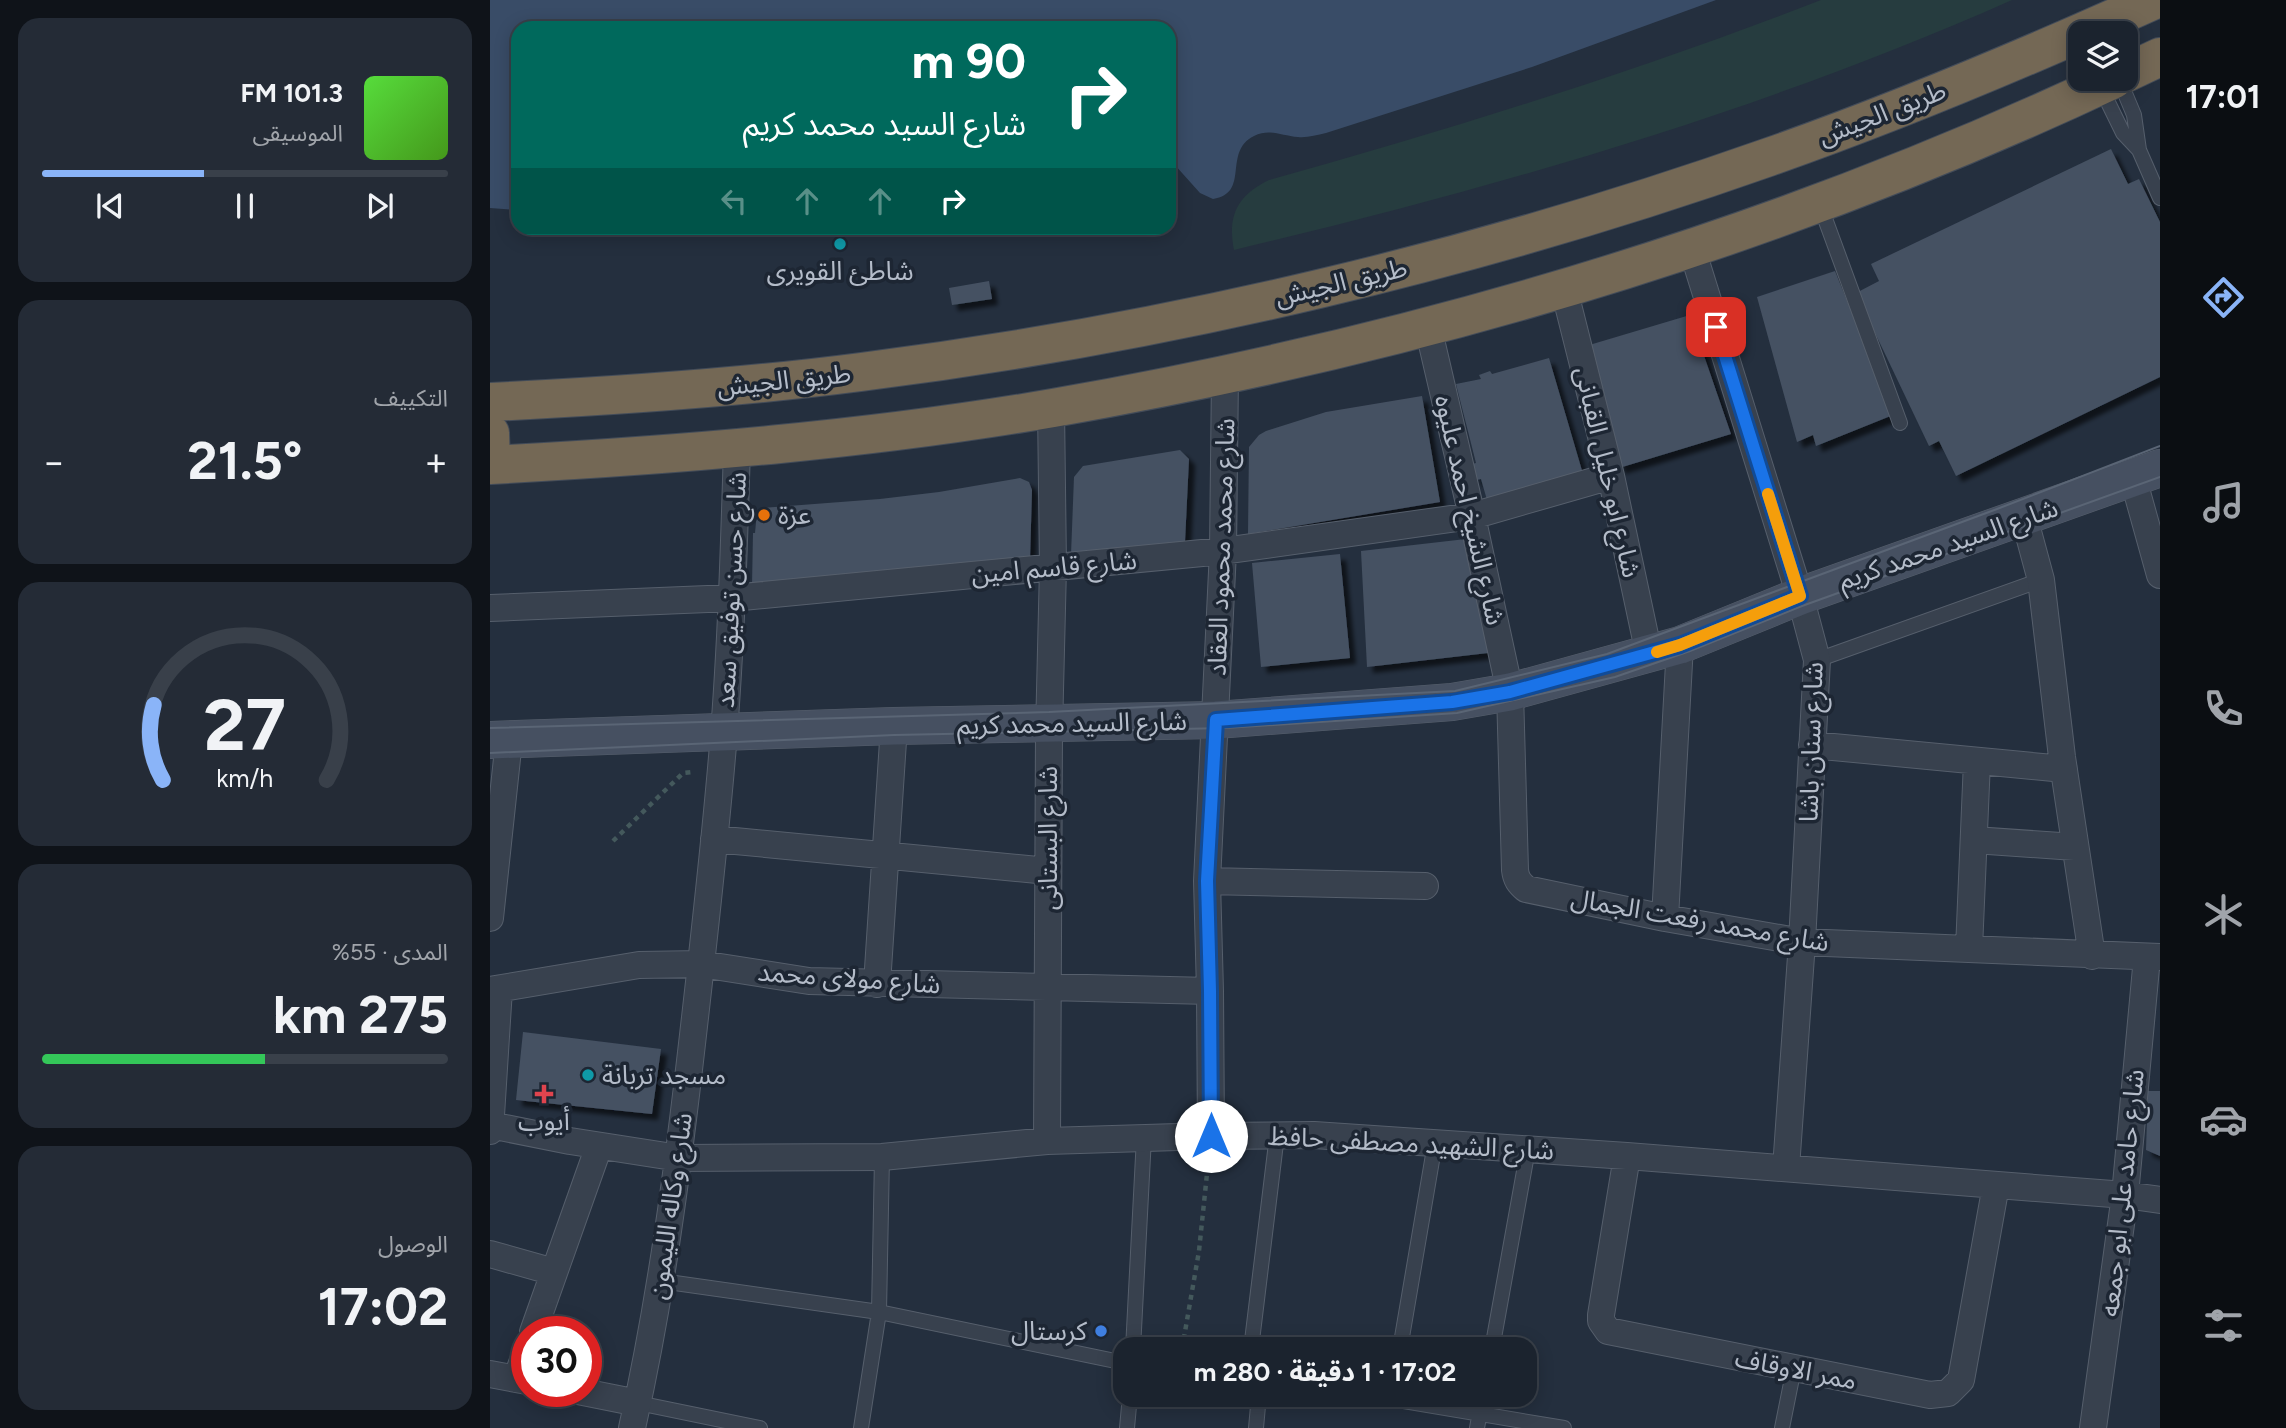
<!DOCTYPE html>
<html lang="ar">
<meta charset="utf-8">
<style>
:root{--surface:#1b232e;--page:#242b36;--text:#f1f3f6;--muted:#a0a4aa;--line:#39404a;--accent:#8ab4f8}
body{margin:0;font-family:Figtree,"Noto Sans Arabic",sans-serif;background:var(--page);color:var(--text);direction:rtl;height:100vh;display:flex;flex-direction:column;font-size:26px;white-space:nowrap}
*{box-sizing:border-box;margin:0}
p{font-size:23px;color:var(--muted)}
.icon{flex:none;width:38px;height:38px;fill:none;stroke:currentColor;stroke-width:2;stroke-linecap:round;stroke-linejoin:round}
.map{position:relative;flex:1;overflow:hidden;direction:ltr}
.side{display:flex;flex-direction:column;gap:18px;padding:18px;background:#0f1319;width:490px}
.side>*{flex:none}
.guide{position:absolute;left:21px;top:21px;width:665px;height:214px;border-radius:21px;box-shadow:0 4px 18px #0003,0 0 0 2px var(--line);direction:rtl;background:#00695c;color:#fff;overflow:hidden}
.fabs{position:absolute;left:1578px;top:21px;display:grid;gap:14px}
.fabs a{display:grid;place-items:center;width:70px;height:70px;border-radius:14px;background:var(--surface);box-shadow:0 4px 18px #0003,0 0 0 2px var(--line);font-size:35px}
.speed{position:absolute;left:21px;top:1316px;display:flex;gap:14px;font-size:35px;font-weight:700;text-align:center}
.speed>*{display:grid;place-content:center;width:91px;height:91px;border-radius:50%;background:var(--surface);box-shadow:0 4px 18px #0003,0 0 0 2px var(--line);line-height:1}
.speed .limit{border:10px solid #d22;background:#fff;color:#111}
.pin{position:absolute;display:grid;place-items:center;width:60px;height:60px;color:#fff;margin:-30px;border-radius:14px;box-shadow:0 4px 10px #0006}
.me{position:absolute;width:77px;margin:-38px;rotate:0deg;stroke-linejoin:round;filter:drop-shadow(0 0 5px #0008)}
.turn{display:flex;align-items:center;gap:24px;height:147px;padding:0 35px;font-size:32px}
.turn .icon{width:91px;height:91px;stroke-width:2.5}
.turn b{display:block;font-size:49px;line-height:60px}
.lanes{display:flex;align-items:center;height:66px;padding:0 35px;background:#0003;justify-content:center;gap:35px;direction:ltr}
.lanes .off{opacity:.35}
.big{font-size:52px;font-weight:700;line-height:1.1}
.side .card{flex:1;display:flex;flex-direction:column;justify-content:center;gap:10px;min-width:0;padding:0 24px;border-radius:21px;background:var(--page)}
.side .dial{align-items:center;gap:0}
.dial svg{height:182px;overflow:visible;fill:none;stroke:var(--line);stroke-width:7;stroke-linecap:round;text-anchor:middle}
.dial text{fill:var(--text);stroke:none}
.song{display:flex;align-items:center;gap:21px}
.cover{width:84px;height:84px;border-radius:10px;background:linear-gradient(135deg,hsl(110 70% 55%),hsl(100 70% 35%))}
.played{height:7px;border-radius:4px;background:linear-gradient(90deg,var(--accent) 40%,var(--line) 40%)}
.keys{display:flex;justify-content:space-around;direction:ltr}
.heat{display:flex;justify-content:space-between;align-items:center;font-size:38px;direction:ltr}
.charge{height:10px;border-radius:5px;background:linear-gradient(90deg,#34c759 55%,var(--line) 0)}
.trip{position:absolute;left:623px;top:1337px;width:424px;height:70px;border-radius:21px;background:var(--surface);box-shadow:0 4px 18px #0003,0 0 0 2px var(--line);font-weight:700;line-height:70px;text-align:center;direction:rtl}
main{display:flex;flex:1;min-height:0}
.dock{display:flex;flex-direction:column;width:126px;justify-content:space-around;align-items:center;background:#0b0e12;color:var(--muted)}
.dock .icon{width:49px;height:49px}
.dock .current{color:var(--accent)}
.dock b{font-size:32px;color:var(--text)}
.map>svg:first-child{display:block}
</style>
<main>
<nav class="dock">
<b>17:01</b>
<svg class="icon current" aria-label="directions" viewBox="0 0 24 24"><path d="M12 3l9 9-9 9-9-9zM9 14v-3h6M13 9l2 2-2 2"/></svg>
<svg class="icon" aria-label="music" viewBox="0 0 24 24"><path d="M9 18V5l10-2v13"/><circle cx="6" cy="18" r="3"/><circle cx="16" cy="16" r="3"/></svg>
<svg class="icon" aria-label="phone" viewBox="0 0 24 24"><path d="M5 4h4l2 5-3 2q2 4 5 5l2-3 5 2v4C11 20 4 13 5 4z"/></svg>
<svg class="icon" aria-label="climate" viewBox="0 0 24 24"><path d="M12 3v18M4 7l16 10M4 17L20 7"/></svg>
<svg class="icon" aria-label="car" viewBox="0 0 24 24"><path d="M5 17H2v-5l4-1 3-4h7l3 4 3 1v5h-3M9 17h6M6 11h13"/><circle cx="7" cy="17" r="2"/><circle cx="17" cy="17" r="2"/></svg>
<svg class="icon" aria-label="filters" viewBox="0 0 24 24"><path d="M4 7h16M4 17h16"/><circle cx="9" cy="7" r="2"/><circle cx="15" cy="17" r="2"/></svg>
</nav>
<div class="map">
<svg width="1670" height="1428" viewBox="0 0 1670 1428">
<defs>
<filter id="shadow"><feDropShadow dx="6" dy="6" stdDeviation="2" flood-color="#0009"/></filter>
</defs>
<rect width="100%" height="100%" fill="#242f3e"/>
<path fill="#263c3f" d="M1331 0H1522C1272 111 1009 187 744 250 737 215 748 195 779 180 966 128 1150 70 1331 0Z"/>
<path fill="#394c67" d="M0 0H1226L1042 67 836 133C826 135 817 138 808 137 792 136 780 128 764 136 732 152 761 193 723 199L710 193 684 164 679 165V28H28V210L0 208Z"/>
<path fill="#455162" filter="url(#shadow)" d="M1621 149 1638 184 1649 179 1670 222V377L1466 476 1449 441 1439 446 1366 293 1389 281 1381 264Z
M1345 271 1403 415 1326 446 1323 435 1307 442 1267 297Z
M499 281 502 299 462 305 459 288Z
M1200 315 1241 434 1129 468 1096 346Z
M1059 358 1093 474 997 500 991 479 986 480 982 464 986 463 966 384 991 379 989 375 1000 371 1002 374Z
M932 396 950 502 758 534 759 447 769 435 776 431 836 412Z
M690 450 699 459 695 542 581 555 584 477 593 466Z
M530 478 539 482 542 490 540 560 262 586 263 533H265L267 512 272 508 390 499 449 492Z
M976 539 998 653 877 667 871 551Z
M850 554 860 658 771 667 762 563Z
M33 1032 171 1049 162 1114 26 1100Z
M1658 1091H1670V1156L1656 1150Z"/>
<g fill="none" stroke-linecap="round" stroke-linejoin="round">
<defs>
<path id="lane" d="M1629 79 1644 115 1649 150 1670 198
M1610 86 1633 133 1649 150
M1330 205 1410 423
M1327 660 1551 580
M171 1281 389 1312 635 1363
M643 1349 654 1137
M761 1349 787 1135
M910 1349 945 1143
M1002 1349 1038 1149
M878 1395 1074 1428
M148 1403 270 1428
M371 1428 389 1312 392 1157
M637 1428 640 1395
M766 1428 769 1395
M987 1428 993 1395
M1292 1428 1304 1368"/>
<path id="street" d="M1202 249 1310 596 1327 660 1312 942 1296 1168
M1074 289 1121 476 1159 654
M938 327 982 516 1020 692 1025 870C1026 879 1029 883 1036 889L1175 918 1312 942 1670 957
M1643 478 1670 575
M1534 517 1551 580 1572 757 1602 956
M0 608 242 598 733 551 982 516 1121 476
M1322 745 1574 769
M224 839 558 871
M1484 840 1585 847
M717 881 935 886
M0 918 19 740
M1175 918 1190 645
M1479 949 1487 761
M387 984 404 726
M0 990 149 965 211 964 319 981 720 991
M0 1125 80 1141 189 1158 392 1157 557 1141 721 1136 824 1135 1137 1156 1635 1195 1670 1200
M0 1131 9 989
M721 1136 720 991 717 881 733 551 735 374
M557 1141 559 732 563 567 561 408
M1137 1156 1111 1315V1321L1118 1331 1440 1395 1458 1393 1471 1380 1506 1185
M0 1254 64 1272
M43 1332 109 1146
M0 1374 37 1381
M26 1379 37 1350
M88 1391 148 1403
M142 1428C171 1299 188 1167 203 1035 214 939 225 842 233 745 241 646 244 547 247 448
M1603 1428 1635 1195 1657 957"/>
<path id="secondary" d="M0 740 404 726 726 720 962 702 1020 692 1190 645 1310 596 1670 468"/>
<path id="highway" d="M1636 73 1670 57
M0 402C124 396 248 388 371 372 675 334 990 259 1279 157 1410 111 1538 57 1664 0
M0 433 1 465
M0 465C188 455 377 440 563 408 929 344 1287 238 1624 79"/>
</defs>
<use href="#lane" stroke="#565f6c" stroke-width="16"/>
<use href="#street" stroke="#565f6c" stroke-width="28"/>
<use href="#secondary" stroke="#565f6c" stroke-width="38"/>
<use href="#highway" stroke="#434c59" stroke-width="40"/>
<path stroke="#44595c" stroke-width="4.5" stroke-dasharray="5 5" stroke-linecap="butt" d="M123 841 193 773 202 772
M692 1349 709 1251 718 1164"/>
<use href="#lane" stroke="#38414e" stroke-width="14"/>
<use href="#street" stroke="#38414e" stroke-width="26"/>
<use href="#secondary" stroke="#465061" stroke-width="37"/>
<use href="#highway" stroke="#746855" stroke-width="38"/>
<path stroke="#5a6575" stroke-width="2" d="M0 728 559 712 965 691 1117 654 1507 509 1670 446
M0 753 404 735 736 728 967 713 1125 677 1200 651 1312 606 1670 477"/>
</g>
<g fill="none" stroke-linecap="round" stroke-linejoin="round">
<defs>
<path id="route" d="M721 1136 720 991 717 881 726 720 962 702 1020 692 1190 645 1310 596 1226 327"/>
</defs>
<use href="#route" stroke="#114b97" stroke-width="18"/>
<use href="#route" stroke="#1a73e8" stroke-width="12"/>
<path stroke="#f59e0b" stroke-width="12" d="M1167 652 1190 645 1310 596 1278 494"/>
</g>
<g fill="#0f9aa8" stroke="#1d2633" stroke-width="2.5">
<circle cx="350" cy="244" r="7"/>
<circle cx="98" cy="1075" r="7"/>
</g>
<circle fill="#e8710a" stroke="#1d2633" stroke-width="2.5" cx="274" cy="515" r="7"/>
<path fill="#e0444e" stroke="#1d2633" stroke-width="2.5" d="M50.5 1083.5h7v7h7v7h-7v7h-7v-7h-7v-7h7z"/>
<circle fill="#3f7fe0" stroke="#1d2633" stroke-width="2.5" cx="611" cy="1331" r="7"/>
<g text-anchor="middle" stroke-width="7" stroke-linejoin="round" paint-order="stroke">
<g font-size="26" fill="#b4bcc9" stroke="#1d2633">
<text transform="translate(1392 113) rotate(-21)" y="9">طريق الجيش</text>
<text transform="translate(851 282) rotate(-13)" y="9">طريق الجيش</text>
<text transform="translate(294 380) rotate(-6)" y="9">طريق الجيش</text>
<text transform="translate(1118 472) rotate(77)" y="9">شارع ابو خليل القبانى</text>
<text transform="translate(980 510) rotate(77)" y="9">شارع الشيخ احمد عليوه</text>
<text transform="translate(1458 544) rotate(-19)" y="9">شارع السيد محمد كريم</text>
<text transform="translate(731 547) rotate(-88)" y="9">شارع محمد محمود العقاد</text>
<text transform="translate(564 567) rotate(-5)" y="9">شارع قاسم امين</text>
<text transform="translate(241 590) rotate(-87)" y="9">شارع حسن توفيق سعد</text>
<text transform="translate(582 723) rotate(-1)" y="9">شارع السيد محمد كريم</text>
<text transform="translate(1321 742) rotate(-88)" y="9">شارع سنان باشا</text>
<text transform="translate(558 838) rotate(-90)" y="9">شارع البستانى</text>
<text transform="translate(1210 920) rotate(10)" y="9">شارع محمد رفعت الجمال</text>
<text transform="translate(359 978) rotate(4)" y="9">شارع مولاى محمد</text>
<text transform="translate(921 1143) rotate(3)" y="9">شارع الشهيد مصطفى حافظ</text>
<text transform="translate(1632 1193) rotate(-84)" y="9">شارع حامد على ابو جمعه</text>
<text transform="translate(180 1206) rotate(-82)" y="9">شارع وكاله الليمون</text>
<text transform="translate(1306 1369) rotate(11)" y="9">ممر الاوقاف</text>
</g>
<g font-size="26" fill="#b4bcc9" stroke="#1d2633">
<text x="350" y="280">شاطئ القويرى</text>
<text x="288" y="524" text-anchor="start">عزة</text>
<text x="112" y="1084" text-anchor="start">مسجد تربانة</text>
<text x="54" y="1130">أيوب</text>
<text x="597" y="1340" text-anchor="end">كرستال</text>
</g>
</g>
</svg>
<div class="fabs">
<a><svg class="icon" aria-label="layers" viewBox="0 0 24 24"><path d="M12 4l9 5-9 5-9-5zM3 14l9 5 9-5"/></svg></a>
</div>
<div class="speed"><div class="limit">30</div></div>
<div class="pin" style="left:1226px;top:327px;background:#d93025"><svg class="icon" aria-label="arrive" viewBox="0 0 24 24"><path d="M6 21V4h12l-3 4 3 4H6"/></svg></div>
<svg class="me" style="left:721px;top:1136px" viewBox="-20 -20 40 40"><circle r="19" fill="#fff"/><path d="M0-13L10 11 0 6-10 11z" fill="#1a73e8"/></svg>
<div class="trip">17:02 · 1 دقيقة · 280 m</div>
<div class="guide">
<div class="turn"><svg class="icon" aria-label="right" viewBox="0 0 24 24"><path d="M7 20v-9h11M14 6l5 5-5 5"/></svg><div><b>90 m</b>شارع السيد محمد كريم</div></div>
<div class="lanes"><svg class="icon off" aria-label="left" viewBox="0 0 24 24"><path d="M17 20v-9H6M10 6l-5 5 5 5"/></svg><svg class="icon off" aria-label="ahead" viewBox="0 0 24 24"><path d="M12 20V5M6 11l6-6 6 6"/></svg><svg class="icon off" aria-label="ahead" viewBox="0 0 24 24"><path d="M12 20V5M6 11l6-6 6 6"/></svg><svg class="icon" aria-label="right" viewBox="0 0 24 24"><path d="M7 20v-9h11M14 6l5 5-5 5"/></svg></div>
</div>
</div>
<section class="side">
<div class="card">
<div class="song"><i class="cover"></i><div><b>101.3 FM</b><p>الموسيقى</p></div></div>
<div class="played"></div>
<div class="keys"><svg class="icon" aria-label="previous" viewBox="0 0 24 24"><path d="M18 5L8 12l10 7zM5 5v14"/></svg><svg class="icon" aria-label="pause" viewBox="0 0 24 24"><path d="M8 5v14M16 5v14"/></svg><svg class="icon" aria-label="next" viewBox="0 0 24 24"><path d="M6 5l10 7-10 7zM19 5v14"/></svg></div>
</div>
<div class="card"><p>التكييف</p>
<div class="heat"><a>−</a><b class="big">21.5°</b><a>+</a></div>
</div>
<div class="card dial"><svg viewBox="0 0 100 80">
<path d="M14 69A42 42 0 1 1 86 69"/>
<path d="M14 69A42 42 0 0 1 10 36" stroke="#8ab4f8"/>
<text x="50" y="56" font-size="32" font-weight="700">27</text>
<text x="50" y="72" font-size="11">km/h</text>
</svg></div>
<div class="card"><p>المدى · 55%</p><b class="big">275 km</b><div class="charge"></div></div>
<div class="card"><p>الوصول</p><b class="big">17:02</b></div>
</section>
</main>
